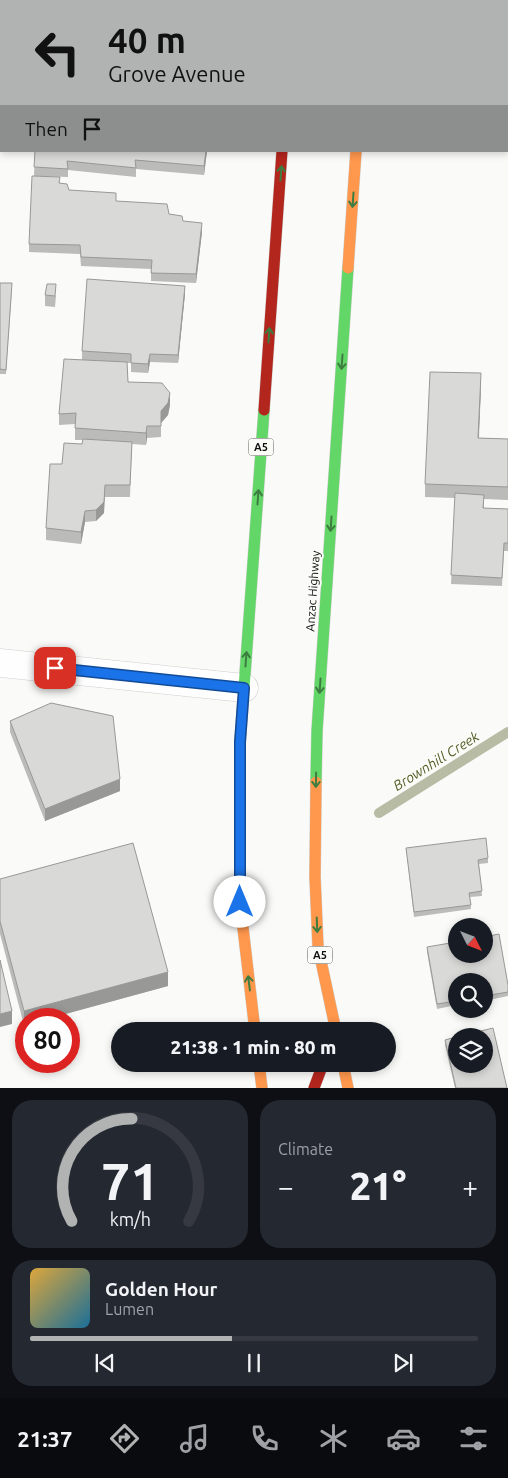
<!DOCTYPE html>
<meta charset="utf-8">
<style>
:root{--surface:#171b24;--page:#242831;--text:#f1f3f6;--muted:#9ea1a6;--line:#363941;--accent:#b1b2b2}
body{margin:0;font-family:Ubuntu,sans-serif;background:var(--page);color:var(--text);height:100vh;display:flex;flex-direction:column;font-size:19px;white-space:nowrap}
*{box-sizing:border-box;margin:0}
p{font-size:16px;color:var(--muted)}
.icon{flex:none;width:28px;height:28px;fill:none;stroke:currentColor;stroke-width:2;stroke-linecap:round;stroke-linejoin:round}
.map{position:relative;height:1088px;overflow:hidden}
.drawer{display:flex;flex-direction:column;gap:12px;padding:12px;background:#0d0f14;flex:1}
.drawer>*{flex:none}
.hud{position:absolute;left:0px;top:0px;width:509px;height:152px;box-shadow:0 2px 8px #0003;background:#b1b2b2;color:#111;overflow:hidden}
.needle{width:32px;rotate:132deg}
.tools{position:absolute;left:448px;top:918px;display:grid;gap:10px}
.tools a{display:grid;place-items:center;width:45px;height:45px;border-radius:50%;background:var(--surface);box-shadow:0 2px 8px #0003;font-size:25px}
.speed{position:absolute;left:15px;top:1008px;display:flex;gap:10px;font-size:25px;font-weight:700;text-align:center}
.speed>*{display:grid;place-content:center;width:65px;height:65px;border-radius:50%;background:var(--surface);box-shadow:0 2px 8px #0003;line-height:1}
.speed .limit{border:8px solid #d22;background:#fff;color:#111}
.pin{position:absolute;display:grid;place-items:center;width:42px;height:42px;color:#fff;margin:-21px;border-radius:10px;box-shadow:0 2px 8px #0006}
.me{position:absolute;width:55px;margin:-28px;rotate:0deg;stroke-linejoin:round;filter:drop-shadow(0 0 4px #0008)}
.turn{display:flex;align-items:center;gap:18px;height:105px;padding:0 25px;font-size:22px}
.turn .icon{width:65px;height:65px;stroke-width:2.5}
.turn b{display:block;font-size:35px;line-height:42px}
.then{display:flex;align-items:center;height:48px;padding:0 25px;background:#0003;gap:10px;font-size:19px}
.big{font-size:38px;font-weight:800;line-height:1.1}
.drawer .tile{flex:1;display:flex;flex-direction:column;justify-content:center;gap:8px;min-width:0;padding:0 18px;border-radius:20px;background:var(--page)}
.drawer .dial{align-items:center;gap:0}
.dial svg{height:130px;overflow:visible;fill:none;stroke:var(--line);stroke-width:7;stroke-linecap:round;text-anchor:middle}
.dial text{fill:var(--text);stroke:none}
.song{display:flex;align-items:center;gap:15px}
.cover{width:60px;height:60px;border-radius:8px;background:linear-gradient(135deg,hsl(40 70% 55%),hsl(200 70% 35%))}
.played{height:5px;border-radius:2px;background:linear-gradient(90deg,var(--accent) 45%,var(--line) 45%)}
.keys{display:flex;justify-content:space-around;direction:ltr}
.heat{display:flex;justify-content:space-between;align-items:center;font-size:28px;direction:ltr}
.drawer .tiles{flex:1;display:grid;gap:12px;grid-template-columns:1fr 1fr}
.tile:last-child{grid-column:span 2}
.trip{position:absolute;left:111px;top:1022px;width:285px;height:50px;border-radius:25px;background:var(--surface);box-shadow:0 2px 8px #0003;font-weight:800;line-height:50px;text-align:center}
.menu{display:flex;height:80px;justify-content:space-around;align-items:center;background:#090b0e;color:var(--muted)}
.menu .icon{width:35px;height:35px}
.menu .selected{color:var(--accent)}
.menu b{font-size:22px;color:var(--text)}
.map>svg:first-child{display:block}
</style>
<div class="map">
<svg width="508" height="1088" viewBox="0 0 508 1088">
<rect width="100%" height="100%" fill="#fafbf8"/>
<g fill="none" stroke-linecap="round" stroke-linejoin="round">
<path stroke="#b8bca5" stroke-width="10" d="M379 813 508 732"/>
<defs>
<path id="street" d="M0 663 244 688"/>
<path id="fast" d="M244 688 264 410
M316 782 317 731 348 268"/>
<path id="slow" d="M293 0V1
M367 0V1
M348 268 356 151
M244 688 240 743V902L255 1031
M316 782 315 877 318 947 336 1031
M259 1064 262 1088
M343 1064 348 1088"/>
<path id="jam" d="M264 410 282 151
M314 1088 323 1064"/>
</defs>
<use href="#street" stroke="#cfd0cd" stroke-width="29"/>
<use href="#fast" stroke="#cfd0cd" stroke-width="12"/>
<use href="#slow" stroke="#cfd0cd" stroke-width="12"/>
<use href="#jam" stroke="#cfd0cd" stroke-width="12"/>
<use href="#street" stroke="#fefefe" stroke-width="28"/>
<use href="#fast" stroke="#63d668" stroke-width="11"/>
<use href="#slow" stroke="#ff974d" stroke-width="11"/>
<use href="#jam" stroke="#b3261e" stroke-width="11"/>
</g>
<path fill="#bbbbba" d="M35 151H207L204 175 136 169V177L68 170V177L34 176Z
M60 183 69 190 116 201 169 214 183 221 202 232 196 283 151 281V269L81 266 80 254 29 252V244Z
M0 283 12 288 6 374H0Z
M185 294 178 363 150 362 148 373 131 372V363H127L128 382 170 405 168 415 161 423V437L147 438 146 445 132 444 130 497H105L104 513 96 521 85 522 81 544 46 540V528L62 464 82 444 83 440H75V424L59 425V414L82 360V351Z
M45 295 56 296 55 307 45 306Z
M481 387 479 438 508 439V500L484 499V508L508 509V551H504L502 586 451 584 455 498 425 497V484Z
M10 721 120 791 45 821 10 732Z
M406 848 488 858V863L479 864 482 896 470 897 471 909 414 917Z
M0 879 168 986 47 1019H26V1024L24 1025 0 934Z
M427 947 508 985V996L484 1001V981H456V1005L437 1009 427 952Z
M445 1040 507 1088H455L445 1045Z"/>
<path fill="#989897" d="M206 151H207L204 175V166Z
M202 223V232L196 283V274Z
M185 286V294L178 363V355Z
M150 354V362L148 373V364Z
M481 373V387L478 451V438Z
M170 393V405L168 415 161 423V437V411Z
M147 426V438L146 445V433Z
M105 485 104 513 96 521V510Z
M85 511V522L81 544V532Z
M120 779V791L45 821V809Z
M168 972V986L47 1019H26V1024L24 1025V1011Z
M12 1011V1024L0 1027V1014Z"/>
<path fill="#d9d9d8" stroke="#989897" d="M19 0H75L76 1H19Z
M35 151H206L204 166 135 160 136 168 67 161 68 169 34 167Z
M32 176 60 177 59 183 67 184 69 190 116 193V201L167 204 169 214 182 216 183 221 202 223 196 274 151 273 152 260 81 257 80 245 29 244Z
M87 279 185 286 178 355 150 354 148 364 131 363V354L82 351Z
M0 283H12L6 370 0 369Z
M47 284H56L55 296 45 295Z
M64 359 127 362 128 382 162 383 170 393 168 403 161 411V426H147L146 433 75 428 76 413 59 414Z
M430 372 481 373 478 438 508 439V487L425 484Z
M83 439 132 442 130 485H105L104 502 96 510 85 511 81 532 46 528 50 464H62L64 443 82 444Z
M455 493 484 495 483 508 508 509V543H504L502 578 451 575Z
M51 703 113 716 120 779 45 809 10 721Z
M486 838 488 858 478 860 482 891 469 893 471 905 414 912 406 848Z
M133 843 168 972 24 1011 0 921V879Z
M499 934 508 985V992L484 996V981H456V1001L437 1004 427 947 456 942V954H484V937Z
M0 960 12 1011 0 1014Z
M493 1028 507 1088H456L445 1040 456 1037V1064H484V1036H461Z"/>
<defs><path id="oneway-shaft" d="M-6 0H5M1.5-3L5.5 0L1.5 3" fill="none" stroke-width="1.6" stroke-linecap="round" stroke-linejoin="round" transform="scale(1.25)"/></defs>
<g stroke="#3e7d40">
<use href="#oneway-shaft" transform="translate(281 173) rotate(-86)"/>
<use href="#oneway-shaft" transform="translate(353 200) rotate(94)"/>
<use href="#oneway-shaft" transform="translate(269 335) rotate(-86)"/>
<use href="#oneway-shaft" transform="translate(342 362) rotate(94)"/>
<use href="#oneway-shaft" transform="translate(258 497) rotate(-86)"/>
<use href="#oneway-shaft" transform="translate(331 524) rotate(94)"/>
<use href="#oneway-shaft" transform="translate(246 659) rotate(-86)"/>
<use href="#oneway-shaft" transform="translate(320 686) rotate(94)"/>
<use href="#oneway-shaft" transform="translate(316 780) rotate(91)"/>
<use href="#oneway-shaft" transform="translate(317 925) rotate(88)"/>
<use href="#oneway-shaft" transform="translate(249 983) rotate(-97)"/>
</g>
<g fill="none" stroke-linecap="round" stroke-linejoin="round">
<defs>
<path id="route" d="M55 668 244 688 240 742V902"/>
</defs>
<use href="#route" stroke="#114b97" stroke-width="12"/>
<use href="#route" stroke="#1a73e8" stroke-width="9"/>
</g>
<g text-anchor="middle" stroke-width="4" stroke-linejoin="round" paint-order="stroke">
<g fill="#fbfcf7" stroke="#565754" stroke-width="1">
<rect x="248.5" y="438.5" width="25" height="17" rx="4"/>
<rect x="307.5" y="946.5" width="25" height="17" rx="4"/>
</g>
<g font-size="11" font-weight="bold" fill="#10100e">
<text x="261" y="451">A5</text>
<text x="320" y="959">A5</text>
</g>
<g font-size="12" fill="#10100e" stroke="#fbfcf7">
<text transform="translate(313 591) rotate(-86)" y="4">Anzac Highway</text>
</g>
<g font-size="14" font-style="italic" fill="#535a26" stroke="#fbfcf7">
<text transform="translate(436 761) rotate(-32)" y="5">Brownhill Creek</text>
</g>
</g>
</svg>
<div class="tools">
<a><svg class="needle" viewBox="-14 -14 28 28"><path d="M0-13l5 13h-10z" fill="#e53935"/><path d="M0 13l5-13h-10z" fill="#9ea1a6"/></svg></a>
<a><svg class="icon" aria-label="search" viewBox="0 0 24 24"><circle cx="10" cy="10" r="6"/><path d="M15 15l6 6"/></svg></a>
<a><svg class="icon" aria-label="layers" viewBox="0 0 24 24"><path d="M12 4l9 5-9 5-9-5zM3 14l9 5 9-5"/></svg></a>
</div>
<div class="speed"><div class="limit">80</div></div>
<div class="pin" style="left:55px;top:668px;background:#d93025"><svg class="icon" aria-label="arrive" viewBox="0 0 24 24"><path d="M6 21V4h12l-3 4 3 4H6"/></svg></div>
<svg class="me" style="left:240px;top:902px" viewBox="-20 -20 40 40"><circle r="19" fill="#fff"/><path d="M0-13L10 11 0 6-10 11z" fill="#1a73e8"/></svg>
<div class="trip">21:38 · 1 min · 80 m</div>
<div class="hud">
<div class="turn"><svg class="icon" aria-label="left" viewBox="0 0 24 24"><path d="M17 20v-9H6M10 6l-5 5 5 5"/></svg><div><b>40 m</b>Grove Avenue</div></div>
<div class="then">Then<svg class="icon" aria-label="arrive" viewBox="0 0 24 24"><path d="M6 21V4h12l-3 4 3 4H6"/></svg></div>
</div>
</div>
<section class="drawer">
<div class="tiles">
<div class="tile dial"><svg viewBox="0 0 100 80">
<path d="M14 69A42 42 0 1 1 86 69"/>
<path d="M14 69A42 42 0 0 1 51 6" stroke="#b1b2b2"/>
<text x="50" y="56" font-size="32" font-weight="700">71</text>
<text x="50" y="72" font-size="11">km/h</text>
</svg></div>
<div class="tile"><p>Climate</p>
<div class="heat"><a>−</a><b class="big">21°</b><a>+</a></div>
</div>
<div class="tile">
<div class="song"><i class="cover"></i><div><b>Golden Hour</b><p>Lumen</p></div></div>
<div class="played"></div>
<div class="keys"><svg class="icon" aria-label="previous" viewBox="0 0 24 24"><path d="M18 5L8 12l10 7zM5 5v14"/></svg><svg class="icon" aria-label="pause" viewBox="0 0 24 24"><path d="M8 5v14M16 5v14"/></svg><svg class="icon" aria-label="next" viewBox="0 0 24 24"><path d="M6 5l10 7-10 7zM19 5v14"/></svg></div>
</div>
</div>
</section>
<nav class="menu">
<b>21:37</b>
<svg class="icon selected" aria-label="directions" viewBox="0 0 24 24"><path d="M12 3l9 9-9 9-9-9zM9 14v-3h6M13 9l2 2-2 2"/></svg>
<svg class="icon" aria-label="music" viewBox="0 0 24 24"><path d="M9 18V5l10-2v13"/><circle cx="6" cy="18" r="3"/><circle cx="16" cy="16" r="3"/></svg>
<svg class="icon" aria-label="phone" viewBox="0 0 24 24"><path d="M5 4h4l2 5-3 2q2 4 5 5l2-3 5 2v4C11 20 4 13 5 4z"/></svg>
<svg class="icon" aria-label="climate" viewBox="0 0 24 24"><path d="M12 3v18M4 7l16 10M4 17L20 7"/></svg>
<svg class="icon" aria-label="car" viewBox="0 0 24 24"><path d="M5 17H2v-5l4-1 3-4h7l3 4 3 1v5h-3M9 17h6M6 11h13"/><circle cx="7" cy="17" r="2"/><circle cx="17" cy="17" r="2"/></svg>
<svg class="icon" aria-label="filters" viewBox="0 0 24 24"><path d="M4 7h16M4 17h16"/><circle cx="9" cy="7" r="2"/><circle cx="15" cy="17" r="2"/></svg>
</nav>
